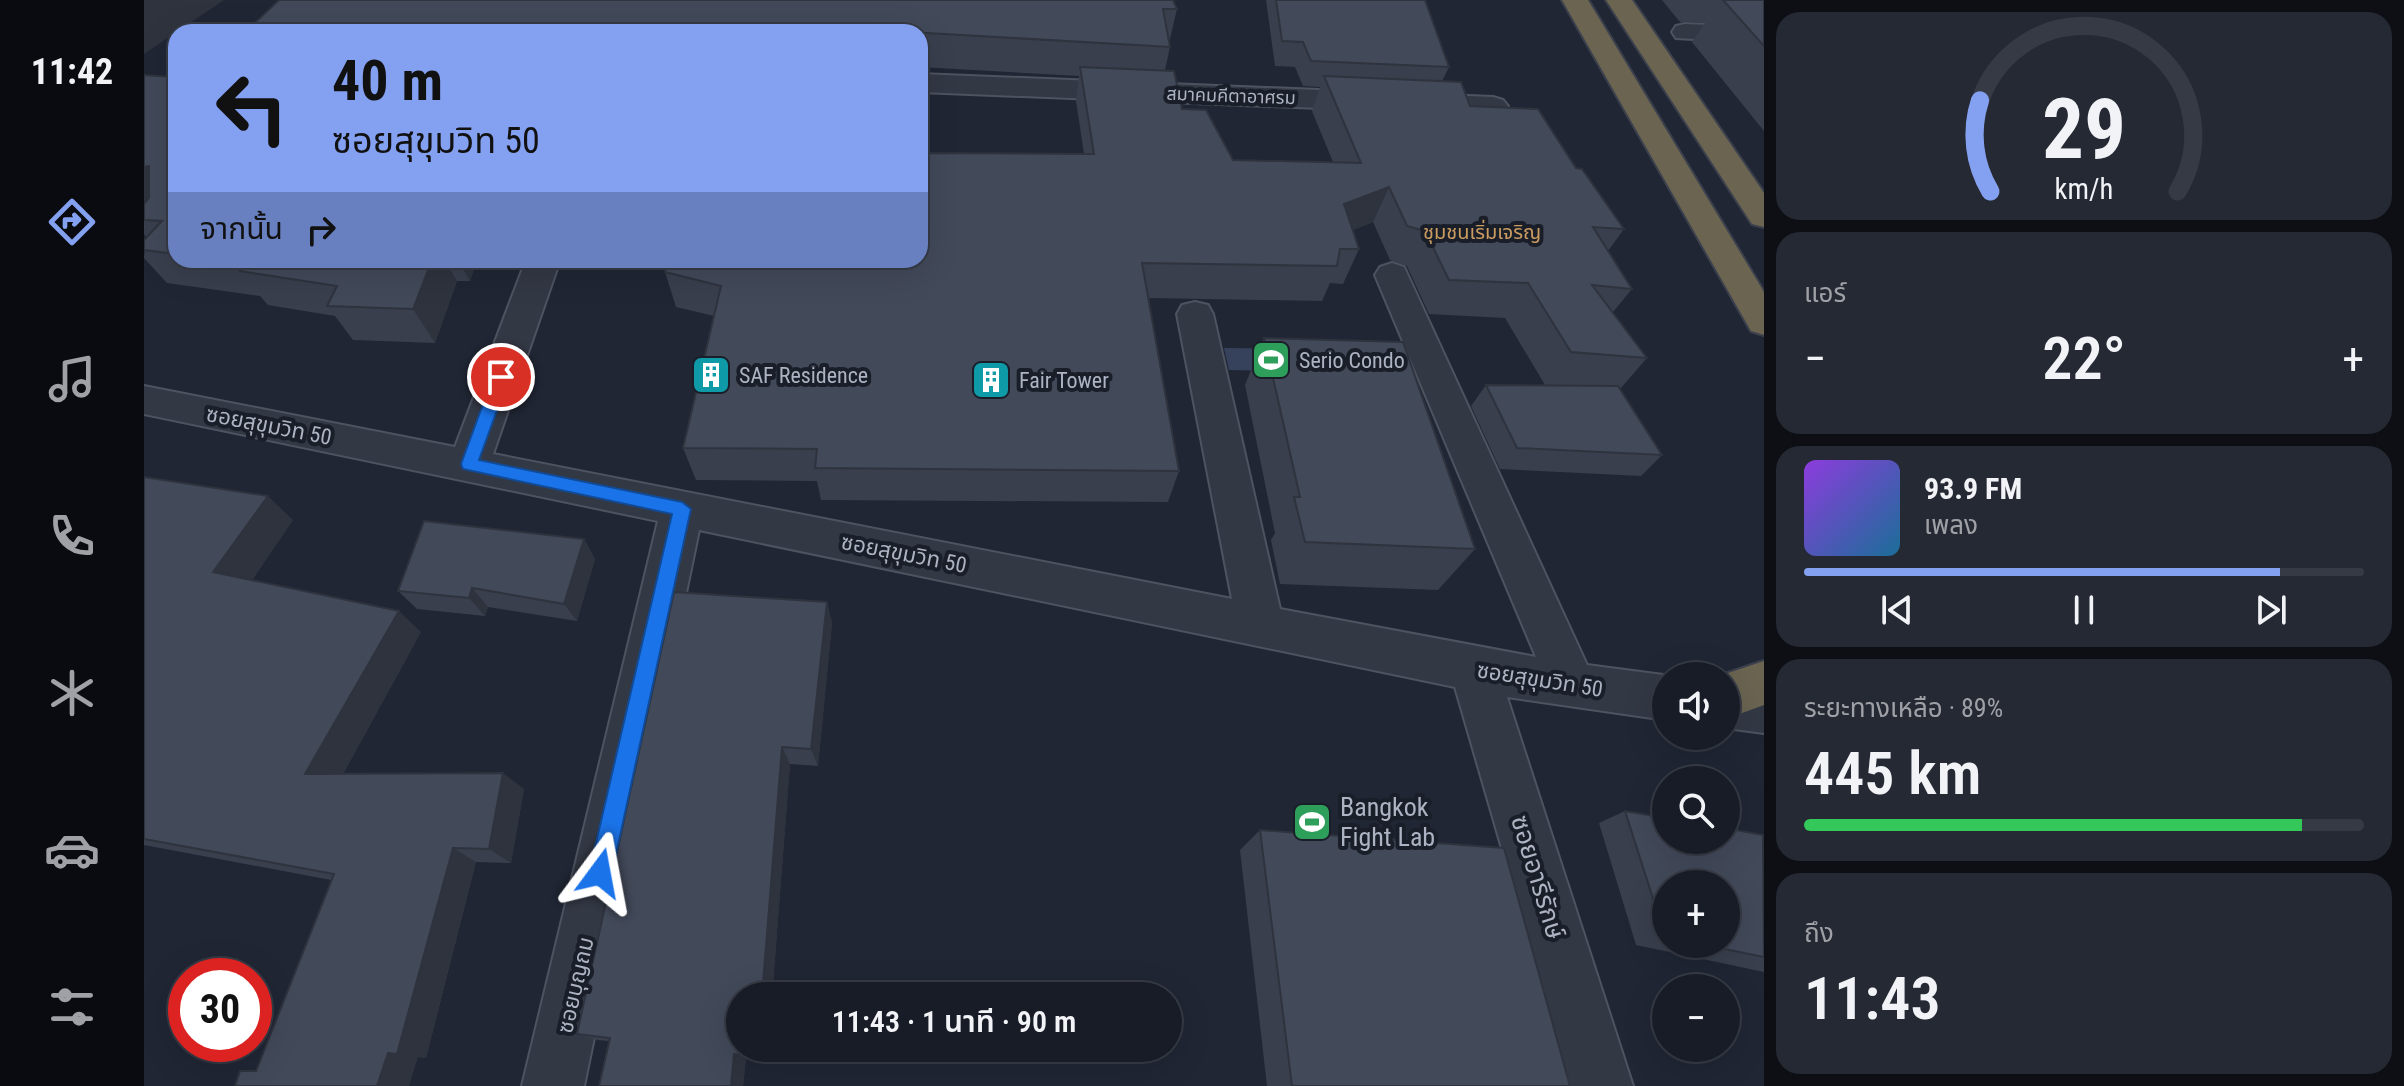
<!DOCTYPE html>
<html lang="th">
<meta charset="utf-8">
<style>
:root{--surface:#181c27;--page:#252933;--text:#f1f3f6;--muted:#9fa1a7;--line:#363a44;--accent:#84a0f0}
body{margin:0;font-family:"Roboto Condensed","Noto Sans Thai",sans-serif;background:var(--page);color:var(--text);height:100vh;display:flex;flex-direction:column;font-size:30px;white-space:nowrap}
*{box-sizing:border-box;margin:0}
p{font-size:26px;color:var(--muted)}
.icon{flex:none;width:44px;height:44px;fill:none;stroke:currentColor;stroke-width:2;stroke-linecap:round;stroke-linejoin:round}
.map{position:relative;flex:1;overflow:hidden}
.details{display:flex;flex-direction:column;gap:12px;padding:12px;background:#0d0f15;width:640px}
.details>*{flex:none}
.banner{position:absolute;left:24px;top:24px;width:760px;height:244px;border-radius:24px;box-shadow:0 8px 32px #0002,0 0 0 2px var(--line);background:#84a0f0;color:#111;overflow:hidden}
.controls{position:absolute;left:1508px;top:662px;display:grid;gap:16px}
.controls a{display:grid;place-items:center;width:88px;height:88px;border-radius:50%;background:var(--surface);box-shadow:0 8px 32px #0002,0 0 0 2px var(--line);font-size:40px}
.speed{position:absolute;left:24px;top:958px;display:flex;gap:16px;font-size:40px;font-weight:700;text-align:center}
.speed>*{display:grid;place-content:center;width:104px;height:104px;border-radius:50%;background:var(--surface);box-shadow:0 8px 32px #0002,0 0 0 2px var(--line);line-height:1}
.speed .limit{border:12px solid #d22;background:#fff;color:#111}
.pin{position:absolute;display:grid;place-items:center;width:68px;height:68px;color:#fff;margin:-34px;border:4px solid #fff;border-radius:50%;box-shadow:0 2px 8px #0007}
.me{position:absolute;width:88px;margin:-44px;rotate:13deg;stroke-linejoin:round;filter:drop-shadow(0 0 6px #0008)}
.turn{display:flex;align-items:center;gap:28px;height:168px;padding:0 32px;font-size:36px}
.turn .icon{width:104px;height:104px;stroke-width:2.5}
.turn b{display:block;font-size:56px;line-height:68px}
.then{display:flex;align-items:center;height:76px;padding:0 32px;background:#0003;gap:16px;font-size:30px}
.big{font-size:60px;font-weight:600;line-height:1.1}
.details .card{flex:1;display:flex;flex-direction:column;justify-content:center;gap:12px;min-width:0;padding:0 28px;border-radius:24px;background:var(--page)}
.details .dial{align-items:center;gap:0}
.dial svg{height:208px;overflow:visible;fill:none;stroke:var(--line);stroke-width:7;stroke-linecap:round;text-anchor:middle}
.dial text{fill:var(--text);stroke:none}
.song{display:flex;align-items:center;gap:24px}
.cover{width:96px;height:96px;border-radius:12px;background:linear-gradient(135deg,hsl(270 70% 55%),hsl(200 70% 35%))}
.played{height:8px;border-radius:4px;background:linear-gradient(90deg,var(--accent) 85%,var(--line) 85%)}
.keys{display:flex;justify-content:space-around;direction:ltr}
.heat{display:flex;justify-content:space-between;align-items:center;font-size:44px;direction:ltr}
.charge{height:12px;border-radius:6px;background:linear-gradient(90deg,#34c759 89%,var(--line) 0)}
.trip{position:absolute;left:582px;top:982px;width:456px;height:80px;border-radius:40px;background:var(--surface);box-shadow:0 8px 32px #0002,0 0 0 2px var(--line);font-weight:600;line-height:80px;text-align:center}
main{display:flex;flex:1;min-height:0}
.tabs{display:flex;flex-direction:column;width:144px;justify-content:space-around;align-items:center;background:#0a0b10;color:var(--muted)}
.tabs .icon{width:56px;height:56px}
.tabs .current{color:var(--accent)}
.tabs b{font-size:36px;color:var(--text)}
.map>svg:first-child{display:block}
</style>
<main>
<nav class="tabs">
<b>11:42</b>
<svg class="icon current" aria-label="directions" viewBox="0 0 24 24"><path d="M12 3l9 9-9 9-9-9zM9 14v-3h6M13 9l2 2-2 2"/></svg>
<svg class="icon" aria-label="music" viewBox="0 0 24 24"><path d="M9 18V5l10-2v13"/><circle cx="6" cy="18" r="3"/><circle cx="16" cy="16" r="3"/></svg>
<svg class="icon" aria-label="phone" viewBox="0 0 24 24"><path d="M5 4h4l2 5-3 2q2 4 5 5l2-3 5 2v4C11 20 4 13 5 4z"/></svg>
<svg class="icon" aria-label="climate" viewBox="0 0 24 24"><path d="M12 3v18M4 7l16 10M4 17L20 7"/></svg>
<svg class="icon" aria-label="car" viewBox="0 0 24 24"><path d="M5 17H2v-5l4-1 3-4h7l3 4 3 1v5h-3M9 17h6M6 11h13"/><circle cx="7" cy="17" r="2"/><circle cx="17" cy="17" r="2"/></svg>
<svg class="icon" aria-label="filters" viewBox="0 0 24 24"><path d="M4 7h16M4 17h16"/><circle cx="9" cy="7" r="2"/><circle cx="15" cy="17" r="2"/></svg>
</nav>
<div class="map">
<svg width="1620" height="1086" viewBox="0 0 1620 1086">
<rect width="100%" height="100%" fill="#202634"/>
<path fill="#36415c" d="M1080 348 1168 349 1174 372 1085 370Z"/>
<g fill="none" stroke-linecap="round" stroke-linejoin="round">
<defs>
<path id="minor" d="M1541 24 1620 27V43L1532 38 1528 32 1532 26Z
M776 74 1349 97 1359 100 1364 106 1359 112 1349 115 776 92Z
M382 260H416L349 454 1088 599 1033 314 1038 305 1051 302 1064 305 1069 314 1136 609 1392 657 1231 275 1236 267 1248 263 1260 267 1443 665 1527 676H1522V720L1363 697 1489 1086H1427L1311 687 555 530 440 1086H378L514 521 0 414V386L311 447Z
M1582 682 1620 687V733L1582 728Z"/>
<path id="highway" d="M1418 0H1444L1620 292V335L1607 331Z
M1462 0H1488L1620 193V227L1608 224Z
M1620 661V705L1582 719V676H1575Z"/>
</defs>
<use href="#minor" stroke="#4e5360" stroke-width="4"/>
<use href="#highway" stroke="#3b404c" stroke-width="4"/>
<use href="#minor" fill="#333845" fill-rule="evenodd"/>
<use href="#highway" fill="#6a6451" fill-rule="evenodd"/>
</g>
<path fill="#393f4d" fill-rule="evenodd" d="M135 0 1033 9 1025 43 1026 47 1021 70 1038 109 1089 160 1189 162 1168 111 1176 87 1159 86 1151 67 1131 66 1122 0H1281L1305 67 1298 81 1326 106 1432 168 1480 229 1464 251 1488 289 1469 312 1503 358 1476 389 1518 455 1497 476 1356 469 1327 406 1342 385H1401L1361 318 1285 314 1263 266 1246 260 1229 222 1209 230 1215 249 1199 284 1186 283 1178 301 1004 298 1035 471 1024 502 677 500 673 481 552 480 539 448 570 316 532 307 521 272 940 154 932 101 935 76 776 67V32H101Z
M1518 0H1620V131L1548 42 1561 23 1536 22Z
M0 75 32 77V260H333L326 281H313L291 343 209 340 191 316 124 305 116 296 23 283 0 258 2 237 0 234Z
M1120 338 1331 549 1294 590 1136 584 1127 540 1131 533 1101 385Z
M0 477 149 520 108 580 277 632 199 774 380 789 367 863 332 862 282 1058 274 1057 112 1071 187 880 0 845Z
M440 539 451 559 433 621 344 607 341 616 273 609 254 591Z
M683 602 688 623 674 766 646 764 628 996H596L623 1061 602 1058 599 1086H455L465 1041 453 1040 433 1034Z
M1481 811 1620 837V972L1492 945 1455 823ZM1522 884 1582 944H1522Z
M1116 830 1426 1086H1123L1096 850Z"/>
<path fill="#2e333e" d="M0 0H80L0 54Z
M5 166 32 198 0 220V167Z
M1245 187 1229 222 1186 239 1200 204Z
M288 260H301L313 281 291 343 269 309Z
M314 260H333L326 281Z
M124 496 149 520 98 594 69 572Z
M440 539 451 559 433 621 420 604Z
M328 588 344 607 341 616 325 598Z
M683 602 688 623 674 766 667 749Z
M255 611 277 632 190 790 161 774Z
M638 747 646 764 628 996H618Z
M359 773 380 789 367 863 345 849Z
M309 848 332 862 282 1058 253 1054Z
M613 1048H624L623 1061 612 1057Z
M244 1053 274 1057 265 1086H233Z
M590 1054 602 1058 599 1086H587Z"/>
<path fill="#424959" stroke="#2e333e" stroke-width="2" d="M135 0H1029L1033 9H1019L1026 47 731 30V32H101Z
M1132 0H1281L1305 67 1167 61 1159 42 1138 41Z
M1579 0H1620V46Z
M936 67 1030 71 1038 109 1062 110 1089 160 1217 163 1180 76 1317 82 1326 106 1394 109 1432 168 1438 169 1480 229 1449 227 1488 289 1448 285 1503 358 1427 352 1384 283 1305 280 1281 231 1263 226 1245 187 1200 204 1215 249H1196L1193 266 998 263 1035 471 671 468 673 449 539 448 577 286 521 272 524 260H776V153L950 154Z
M0 75 32 77V254L0 250V240L18 221 0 220V204L5 198V166L0 167Z
M78 260H288L269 309 183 306 193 286 96 271 102 263Z
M1120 338 1259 342 1331 549 1161 542 1150 497H1156Z
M1342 385 1474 386 1518 455 1373 448Z
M0 477 124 496 69 572 255 611 161 774 359 773 345 849 309 848 253 1054 244 1053 233 1086H91L96 1071H112L190 874 0 839Z
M280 521 440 539 420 604 328 588 325 598 254 591Z
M530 592 683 602 667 749 638 747 618 996H596V1048H613L612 1057 590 1054 587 1086H455L466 1038 433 1034Z
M1481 811 1522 818V840H1582V828L1619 835 1620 957 1556 944H1582V884H1522V937L1521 936Z
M1116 830 1360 848 1426 1086H1148Z"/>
<path fill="#1a73e8" stroke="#114b97" stroke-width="2" d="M357 371 365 377 335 460 538 502 547 509 468 873 464 881 456 885 448 881 445 873 528 514 319 469 317 464 349 377Z"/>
<defs>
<symbol id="stadium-square" viewBox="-11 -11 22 22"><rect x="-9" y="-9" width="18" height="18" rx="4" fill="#2e9e5b" stroke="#191e29"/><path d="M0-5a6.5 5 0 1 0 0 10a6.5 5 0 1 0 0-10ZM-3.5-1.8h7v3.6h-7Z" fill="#fff"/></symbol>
<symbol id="building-square" viewBox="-11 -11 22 22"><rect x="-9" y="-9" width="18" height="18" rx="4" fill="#0f9aa8" stroke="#191e29"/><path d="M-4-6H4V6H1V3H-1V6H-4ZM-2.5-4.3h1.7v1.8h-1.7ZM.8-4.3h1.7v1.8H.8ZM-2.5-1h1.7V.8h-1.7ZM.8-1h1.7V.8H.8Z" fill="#fff"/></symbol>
</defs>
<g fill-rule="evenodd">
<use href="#stadium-square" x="1105" y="338" width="44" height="44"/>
<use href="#building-square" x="545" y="353" width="44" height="44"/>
<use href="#building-square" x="825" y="358" width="44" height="44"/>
<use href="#stadium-square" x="1146" y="800" width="44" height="44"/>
</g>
<g text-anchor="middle" stroke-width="8" stroke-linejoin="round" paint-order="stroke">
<g font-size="18" fill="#adb3c2" stroke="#191e29">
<text transform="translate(1087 96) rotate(2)" y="6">สมาคมคีตาอาศรม</text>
</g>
<g font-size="20" fill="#cb9c60" stroke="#191e29">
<text x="1338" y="239">ชุมชนเริ่มเจริญ</text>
</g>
<g font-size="22" fill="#adb3c2" stroke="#191e29" text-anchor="start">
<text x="1155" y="368">Serio Condo</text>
<text x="595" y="383">SAF Residence</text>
<text x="875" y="388">Fair Tower</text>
</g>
<g font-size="22" fill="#adb3c2" stroke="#191e29">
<text transform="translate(125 425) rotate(11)" y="8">ซอยสุขุมวิท 50</text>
<text transform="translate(760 553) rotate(11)" y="8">ซอยสุขุมวิท 50</text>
<text transform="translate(1396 679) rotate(9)" y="8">ซอยสุขุมวิท 50</text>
<text transform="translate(431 985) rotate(-77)" y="8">ซอยบุญถม</text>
</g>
<g font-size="26" fill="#adb3c2" stroke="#191e29" text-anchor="start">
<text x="1196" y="816">Bangkok<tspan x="1196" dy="30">Fight Lab</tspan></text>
</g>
<g font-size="26" fill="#adb3c2" stroke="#191e29">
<text transform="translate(1394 877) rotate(73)" y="9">ซอยอารีรักษ์</text>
</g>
</g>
</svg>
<div class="controls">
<a><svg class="icon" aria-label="sound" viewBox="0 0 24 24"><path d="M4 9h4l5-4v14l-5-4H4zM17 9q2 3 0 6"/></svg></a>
<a><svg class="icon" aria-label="search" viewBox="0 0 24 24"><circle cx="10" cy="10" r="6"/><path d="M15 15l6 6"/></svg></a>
<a>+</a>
<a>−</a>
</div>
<div class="speed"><div class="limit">30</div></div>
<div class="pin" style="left:357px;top:377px;background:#d93025"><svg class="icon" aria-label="arrive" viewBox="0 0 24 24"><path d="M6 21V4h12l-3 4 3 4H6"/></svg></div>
<svg class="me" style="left:456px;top:873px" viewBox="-20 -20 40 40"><path d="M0-17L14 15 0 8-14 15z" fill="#1a73e8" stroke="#fff" stroke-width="4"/></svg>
<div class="trip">11:43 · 1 นาที · 90 m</div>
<div class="banner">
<div class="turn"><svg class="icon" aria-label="left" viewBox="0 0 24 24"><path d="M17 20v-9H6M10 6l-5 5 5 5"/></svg><div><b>40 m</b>ซอยสุขุมวิท 50</div></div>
<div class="then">จากนั้น<svg class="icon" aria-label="right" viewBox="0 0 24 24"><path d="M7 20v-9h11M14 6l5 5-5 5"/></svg></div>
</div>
</div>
<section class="details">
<div class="card dial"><svg viewBox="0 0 100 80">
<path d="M14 69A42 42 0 1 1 86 69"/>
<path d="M14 69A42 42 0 0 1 10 34" stroke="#84a0f0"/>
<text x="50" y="56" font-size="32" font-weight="700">29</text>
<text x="50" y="72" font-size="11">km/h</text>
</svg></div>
<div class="card"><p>แอร์</p>
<div class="heat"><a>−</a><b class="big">22°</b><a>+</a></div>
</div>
<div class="card">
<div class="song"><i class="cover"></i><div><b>93.9 FM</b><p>เพลง</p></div></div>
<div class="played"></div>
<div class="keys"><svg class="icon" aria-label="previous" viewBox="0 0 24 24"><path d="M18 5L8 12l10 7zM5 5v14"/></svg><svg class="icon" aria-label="pause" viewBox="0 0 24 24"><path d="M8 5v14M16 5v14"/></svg><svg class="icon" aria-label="next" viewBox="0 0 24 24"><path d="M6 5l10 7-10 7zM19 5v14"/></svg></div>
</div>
<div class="card"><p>ระยะทางเหลือ · 89%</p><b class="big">445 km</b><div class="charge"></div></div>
<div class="card"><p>ถึง</p><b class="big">11:43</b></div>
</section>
</main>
